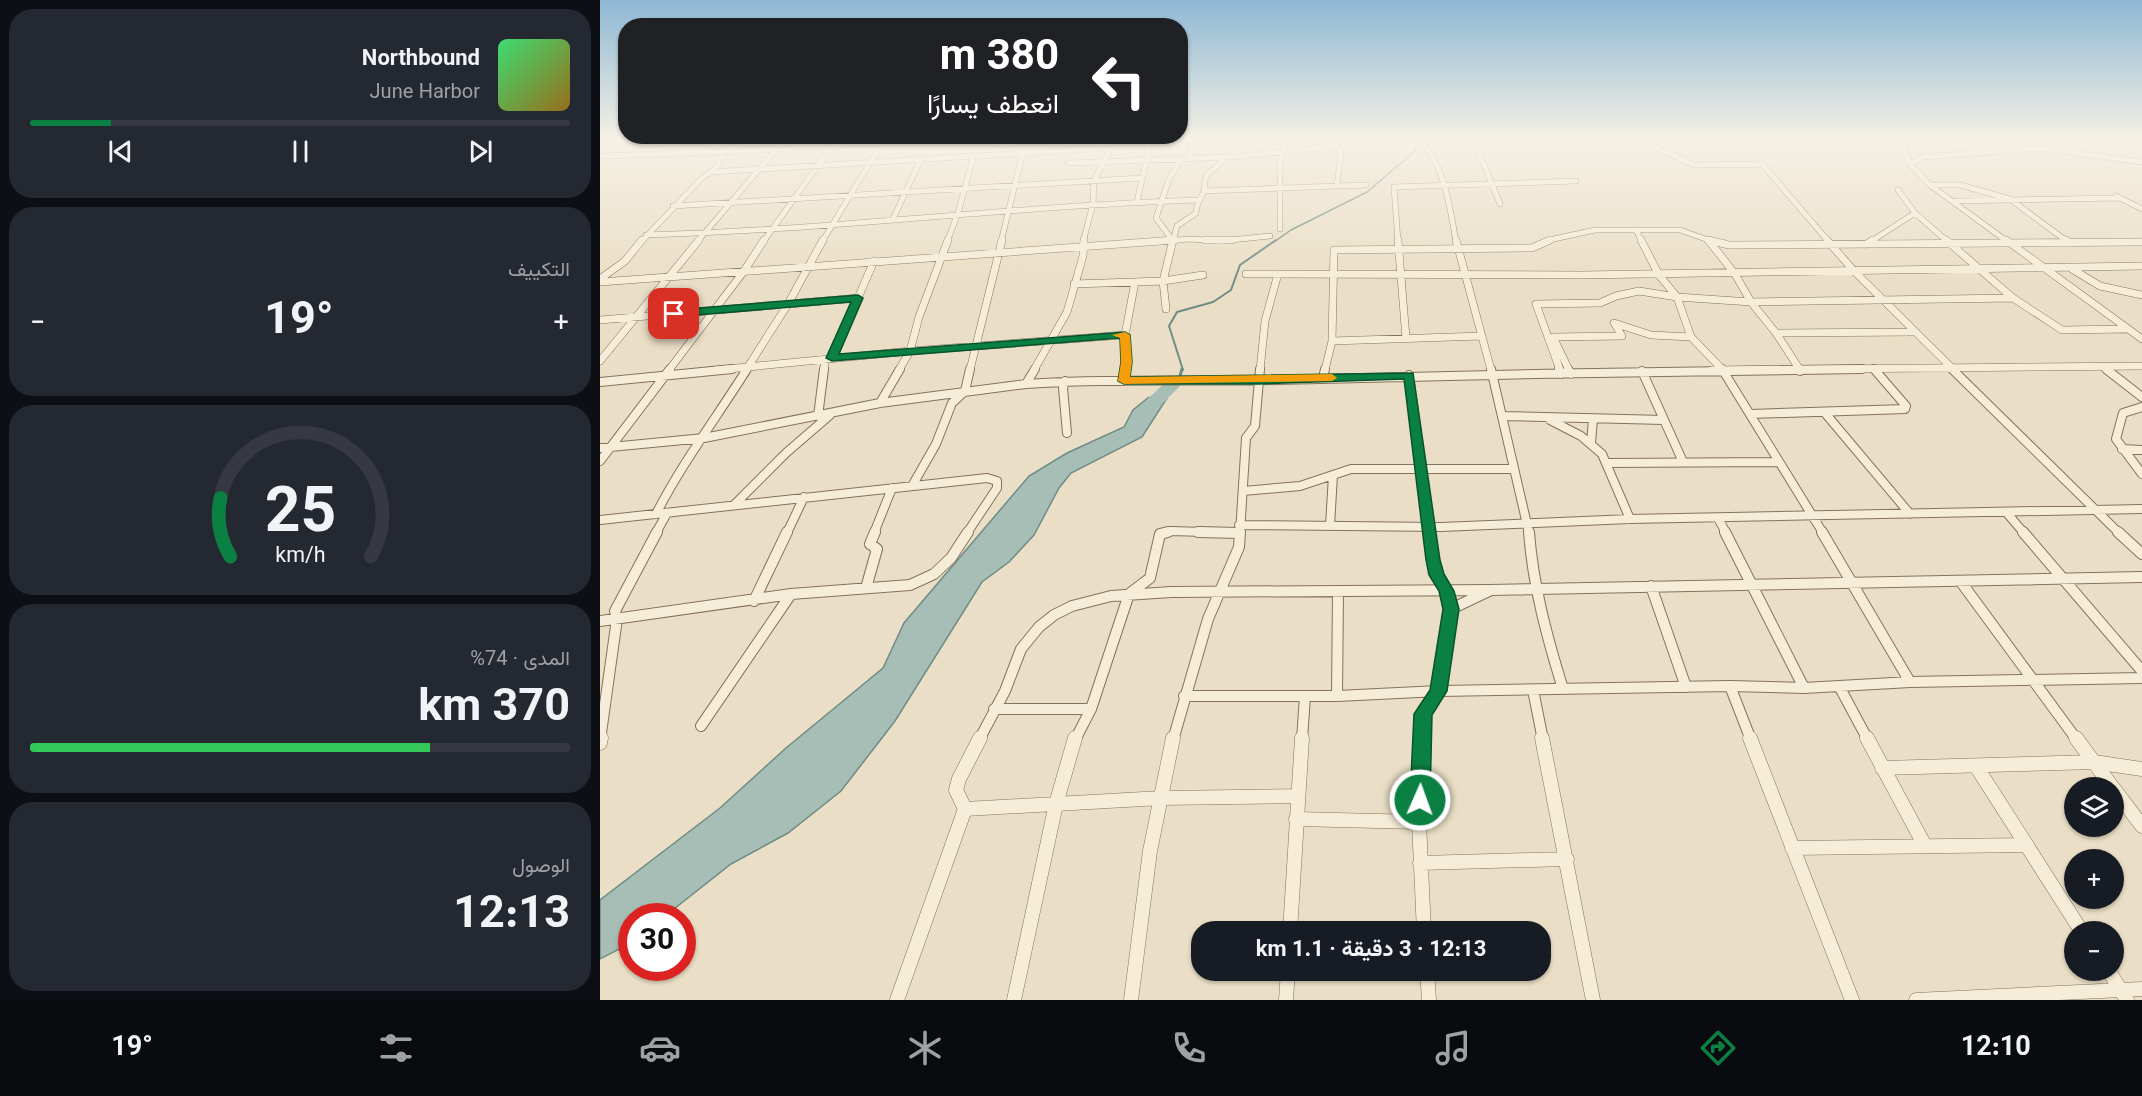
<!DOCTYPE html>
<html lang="ar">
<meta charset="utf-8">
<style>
:root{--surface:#171b24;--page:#242831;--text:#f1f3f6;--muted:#9ea1a6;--line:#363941;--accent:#0b8043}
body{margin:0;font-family:Georgia,Vazirmatn,serif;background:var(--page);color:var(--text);direction:rtl;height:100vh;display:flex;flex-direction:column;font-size:22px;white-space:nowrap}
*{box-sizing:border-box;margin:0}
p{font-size:20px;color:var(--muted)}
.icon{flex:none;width:33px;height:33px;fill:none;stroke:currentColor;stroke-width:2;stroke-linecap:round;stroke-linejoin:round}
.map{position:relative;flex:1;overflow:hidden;direction:ltr}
.panel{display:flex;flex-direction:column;gap:9px;padding:9px;background:#0d0f14;width:600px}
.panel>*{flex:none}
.top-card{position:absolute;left:18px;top:18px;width:570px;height:126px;border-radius:24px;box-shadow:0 2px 4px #0004;direction:rtl;background:#202124;color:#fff;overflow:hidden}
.fabs{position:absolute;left:1464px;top:777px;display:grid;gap:12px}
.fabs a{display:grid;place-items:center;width:60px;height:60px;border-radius:50%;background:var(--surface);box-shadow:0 2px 4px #0004;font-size:30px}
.speed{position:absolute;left:18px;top:903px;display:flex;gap:12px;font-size:30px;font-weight:700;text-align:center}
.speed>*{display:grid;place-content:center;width:78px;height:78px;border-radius:50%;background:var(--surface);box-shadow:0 2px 4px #0004;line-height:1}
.speed .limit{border:9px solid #d22;background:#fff;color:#111}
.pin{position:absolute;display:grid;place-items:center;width:51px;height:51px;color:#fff;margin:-26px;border-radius:12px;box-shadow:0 3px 9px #0006}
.me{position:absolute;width:66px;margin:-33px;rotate:2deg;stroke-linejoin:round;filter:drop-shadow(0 0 4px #0008)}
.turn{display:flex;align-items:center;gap:21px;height:126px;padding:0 30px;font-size:27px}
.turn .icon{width:78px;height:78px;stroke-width:2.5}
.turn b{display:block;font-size:42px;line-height:51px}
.big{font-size:45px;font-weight:700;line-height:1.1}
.panel .card{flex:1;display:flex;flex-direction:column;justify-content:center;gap:9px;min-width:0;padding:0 21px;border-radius:24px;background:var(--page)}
.panel .dial{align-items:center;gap:0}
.dial svg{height:156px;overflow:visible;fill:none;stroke:var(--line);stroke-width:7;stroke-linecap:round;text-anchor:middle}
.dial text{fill:var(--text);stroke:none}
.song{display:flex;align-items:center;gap:18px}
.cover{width:72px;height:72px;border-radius:9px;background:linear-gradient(135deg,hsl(140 70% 55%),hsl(40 70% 35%))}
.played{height:6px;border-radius:3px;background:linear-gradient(90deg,var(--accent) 15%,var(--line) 15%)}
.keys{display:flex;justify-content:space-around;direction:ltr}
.heat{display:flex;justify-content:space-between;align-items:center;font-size:33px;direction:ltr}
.charge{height:9px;border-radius:4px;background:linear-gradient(90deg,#34c759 74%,var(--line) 0)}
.trip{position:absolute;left:591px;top:921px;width:360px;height:60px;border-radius:24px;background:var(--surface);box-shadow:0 2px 4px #0004;font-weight:700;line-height:60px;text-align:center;direction:rtl}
.menu{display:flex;height:96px;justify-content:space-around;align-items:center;background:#090b0e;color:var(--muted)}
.menu .icon{width:42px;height:42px}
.menu .current{color:var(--accent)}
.menu b{font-size:27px;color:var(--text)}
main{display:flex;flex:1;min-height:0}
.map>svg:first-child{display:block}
</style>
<main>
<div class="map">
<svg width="1542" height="1000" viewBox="0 0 1542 1000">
<rect width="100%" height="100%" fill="#eadfc6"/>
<path fill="#a7beb7" stroke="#6f8c84" stroke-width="1.5" d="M566 392 567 398 542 437 471 473 459 488 434 535 409 562 382 582 295 721 241 791 188 833 131 864 65 916H32L31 943 0 959V900L120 808 186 748 283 668 304 623 429 476 467 453 524 427 533 410 548 398Z"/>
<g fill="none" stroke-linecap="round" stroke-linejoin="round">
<path stroke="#6f8c84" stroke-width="1.5" d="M820 141 845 139
M674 242 691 230 767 192 815 151 818 141"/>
<path stroke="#6f8c84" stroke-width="2" d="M583 370 569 326 577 312 613 302 631 290 640 265 676 240"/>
<path stroke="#6f8c84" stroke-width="3" d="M580 376 582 369"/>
<path fill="#a7beb7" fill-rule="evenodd" d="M573 379 581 384 579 387 553 413H541L538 409 541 405 567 381Z"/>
<defs>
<path id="street-far4" d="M815 139C843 153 851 213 856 242
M1039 139 1094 165 1162 164 1229 242
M1307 139 1304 149 1310 164
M733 141 741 152 737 185
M685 142 737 139
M367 147 370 139
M878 150 900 204
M0 156 143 151 342 139
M632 157 637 139
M589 159 594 139
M468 163 632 157 737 146
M111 172 510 148
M1330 185H1360L1410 199 1468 242
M1298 190 1315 213 1348 242
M604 191 766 185
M1516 196 1542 209
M1356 201 1520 198
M537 202 551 139
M73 206 541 178
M293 219 320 161
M680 229V165L685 139
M1036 230 1042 242
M46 235C230 230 413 206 597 200
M949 240 995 230H1080L1114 242
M573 241 556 218 569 179 581 159
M41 242 102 178 115 169 126 150 139 139
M97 242 185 139
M163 242 237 139
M222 242 269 164 287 139
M347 242 358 213 373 158
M401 242 426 139
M483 242 493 204 494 180 509 152 512 139
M555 242 589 239 621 241 670 236
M573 242 577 226 596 213C597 199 602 199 604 190 605 184 604 180 607 175 613 167 621 167 624 157
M798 242 794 187 976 181
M947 242 950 240
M1270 242 1315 213
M1408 242 1330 185 1310 164 1323 157 1441 148 1542 162"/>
<path id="street-far3" d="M605 240H631
M798 240 806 338
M856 240 891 370
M1041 240 1059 275 1077 297 1091 337 1123 370
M1108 240 1129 245 1542 242
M1227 240 1254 271 1354 370
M1346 240 1413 298 1462 330 1527 329
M1406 240 1542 339
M1466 240 1470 243
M1109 241 1135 274 1151 302 1176 333 1200 370
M1265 245 1273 240
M1472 269 1500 286 1542 295
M646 274 982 275 1542 266
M0 279 25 261 42 240
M0 282 575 240
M474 284 563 281 603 275
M566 309 563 281 573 240
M0 320 258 298
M1176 333 1314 332
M953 337 1022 336 1014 323 1051 335 1091 337
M732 341 882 336
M955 341 969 370
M232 358 274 261
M0 361 99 240
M1504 367 1508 370
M69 370 144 271 164 240
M117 370 310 351 525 335
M146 370 188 304 223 240
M224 370 225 359
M299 370 310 351 319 317 348 240
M370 370 402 240
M434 370 467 312 483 256 484 240
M526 370 525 335 535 282
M660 370 665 321 678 274
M725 370 732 341 734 250 932 248 950 240
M960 370 936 304 1000 303 1016 296 1039 291 1077 297 1151 302 1413 298
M1112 370 1542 366"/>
<path id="street-far2" d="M435 369 426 384C509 378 593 382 676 380 871 375 1067 371 1262 369
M891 369 929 533
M959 369 961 374
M968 369 971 374
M1122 369 1223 533
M1199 369 1200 371
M1352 369 1519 533
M1506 369 1542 397
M1042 371 1083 462
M809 375 830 533
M723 378 725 369
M465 381 463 388 467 433
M524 381 526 369
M0 382 132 369
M280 403 300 369
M1542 407 1523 413 1516 439 1542 474
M1225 413 1310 514
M1151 414 1305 409 1306 406 1274 369
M218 416 224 369
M903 416 1064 420
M950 420 981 436 1002 454 1030 519
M991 443 993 419
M0 448 104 438 280 403 426 384
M1522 449 1542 450
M0 461 70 369
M1007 463 1179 462
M312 486 336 444 352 403 365 391 370 369
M643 491 700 486 751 469H913
M134 505 186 453 230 415
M1406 512 1424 533
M56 514C82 463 117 417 147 369
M1118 518 1126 533
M0 520 387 478 397 481V488L367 533
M639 525 841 527 1030 519 1542 509
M730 526 733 475
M56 533 67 513
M187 533 204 497
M274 533 292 488
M563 533 571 531 639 533
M640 533 646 438 655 426 660 369"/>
<path id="street-far1" d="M598 532 639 533
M829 532 836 575 847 591 851 609
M929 532C933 586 947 637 963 689
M1125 532 1204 688
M1222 532 1310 682
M1423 532 1542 671
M1518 532 1542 554
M1361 582 1477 740
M1051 586 1086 687
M266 588 277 549 270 544 275 532
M154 601 187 532
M0 621 191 594 310 585 334 574 351 558 368 532
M1130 686 1151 740
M1239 686 1268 740
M933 690 943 740
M584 696H737L839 691 1130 686 1204 688 1310 682 1542 678
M737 696 738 592
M394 709H491
M101 726 191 594
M0 740 17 619 15 611 57 532
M379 740 405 691 421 649 439 627 454 615 472 606 511 596 571 592 890 590 1542 577
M475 740 491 709 529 594 550 578 560 534 568 532
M573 740 608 619 639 547 640 532
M702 740 705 696
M822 740 823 714 839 691 851 609 889 591"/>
<path id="street" d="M822 738 819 822 824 932
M942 738 993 1000
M1150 738 1252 1000
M1267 738 1325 846
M1476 738 1513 788
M0 743 1 738
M1376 766 1482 932
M1282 768 1494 762 1542 769
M1514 789 1542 826
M365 809 561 798 698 796
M696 819 819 822
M1192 848 1427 845
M820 863 967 859
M690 932 702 738
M827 970 829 1000
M1508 970 1527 1000
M297 1000 365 809 356 790 359 779 380 738
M414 1000 456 804 475 738
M531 1000 550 851 573 738
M686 1000 688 970
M1316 1000 1542 989"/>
</defs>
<use href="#street-far4" stroke="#84725d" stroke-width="6"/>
<use href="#street-far3" stroke="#84725d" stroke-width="8"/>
<use href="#street-far2" stroke="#84725d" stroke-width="10"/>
<use href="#street-far1" stroke="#84725d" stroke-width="12"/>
<use href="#street" stroke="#84725d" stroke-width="15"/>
<use href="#street-far4" stroke="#f6edd8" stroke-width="5"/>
<use href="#street-far3" stroke="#f6edd8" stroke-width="7"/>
<use href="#street-far2" stroke="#f6edd8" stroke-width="8"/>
<use href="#street-far1" stroke="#f6edd8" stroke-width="10"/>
<use href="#street" stroke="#f6edd8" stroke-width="14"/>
</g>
<linearGradient id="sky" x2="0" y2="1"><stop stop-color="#8eb8d4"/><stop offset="0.5" stop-color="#f6f1e5"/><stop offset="1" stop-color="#f6f1e5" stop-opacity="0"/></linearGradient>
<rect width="1542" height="279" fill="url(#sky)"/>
<path fill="#0b8043" stroke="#07532c" stroke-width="1.5" d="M258 295 263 298 239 354 525 332 530 335 532 362 530 377 813 373 840 560 844 574 854 591 859 609 847 691 832 715 830 800 827 806 820 808 813 806 810 800 814 714 830 690 843 609 839 591 829 575 826 560 804 379 658 384H524L518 381 521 362 520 338 232 361 226 358 251 302 74 317 69 314 74 310Z"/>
<path fill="#f59e0b" d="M525 332 530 335 532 362 530 377 732 374 737 378 732 381 524 384 518 381 521 362 520 338 512 335Z"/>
</svg>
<div class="fabs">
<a><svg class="icon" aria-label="layers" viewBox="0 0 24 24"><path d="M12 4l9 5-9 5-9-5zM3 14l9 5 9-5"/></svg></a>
<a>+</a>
<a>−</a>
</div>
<div class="speed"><div class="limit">30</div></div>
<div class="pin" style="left:74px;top:314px;background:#d93025"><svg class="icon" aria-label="arrive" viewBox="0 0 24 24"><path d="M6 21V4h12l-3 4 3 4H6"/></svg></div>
<svg class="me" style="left:820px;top:800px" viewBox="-20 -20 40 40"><circle r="17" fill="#0b8043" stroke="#fff" stroke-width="3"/><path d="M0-11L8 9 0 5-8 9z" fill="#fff"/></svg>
<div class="trip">12:13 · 3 دقيقة · 1.1 km</div>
<div class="top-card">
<div class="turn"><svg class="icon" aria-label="left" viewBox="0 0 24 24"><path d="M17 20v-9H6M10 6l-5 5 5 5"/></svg><div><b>380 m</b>انعطف يسارًا</div></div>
</div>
</div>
<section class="panel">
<div class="card">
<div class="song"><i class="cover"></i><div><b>Northbound</b><p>June Harbor</p></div></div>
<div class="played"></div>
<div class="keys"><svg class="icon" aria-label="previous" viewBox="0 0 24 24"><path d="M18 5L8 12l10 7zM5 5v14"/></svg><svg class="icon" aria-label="pause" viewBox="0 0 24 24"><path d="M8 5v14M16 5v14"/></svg><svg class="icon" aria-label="next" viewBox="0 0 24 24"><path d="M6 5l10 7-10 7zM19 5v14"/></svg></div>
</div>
<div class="card"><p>التكييف</p>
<div class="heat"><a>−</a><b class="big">19°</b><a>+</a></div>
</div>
<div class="card dial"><svg viewBox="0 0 100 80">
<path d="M14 69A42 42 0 1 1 86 69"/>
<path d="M14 69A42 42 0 0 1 9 39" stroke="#0b8043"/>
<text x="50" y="56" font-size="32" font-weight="700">25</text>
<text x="50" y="72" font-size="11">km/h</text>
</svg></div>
<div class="card"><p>المدى · 74%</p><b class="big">370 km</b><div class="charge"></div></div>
<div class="card"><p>الوصول</p><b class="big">12:13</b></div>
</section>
</main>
<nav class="menu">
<b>12:10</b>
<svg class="icon current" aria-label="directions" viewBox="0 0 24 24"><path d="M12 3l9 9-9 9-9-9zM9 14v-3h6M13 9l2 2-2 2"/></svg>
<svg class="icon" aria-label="music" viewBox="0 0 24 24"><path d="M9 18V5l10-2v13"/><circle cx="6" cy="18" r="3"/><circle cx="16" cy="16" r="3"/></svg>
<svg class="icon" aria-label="phone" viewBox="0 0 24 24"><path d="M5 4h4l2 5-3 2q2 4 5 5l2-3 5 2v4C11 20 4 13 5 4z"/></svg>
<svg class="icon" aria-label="climate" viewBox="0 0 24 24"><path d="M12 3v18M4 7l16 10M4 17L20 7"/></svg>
<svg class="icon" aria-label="car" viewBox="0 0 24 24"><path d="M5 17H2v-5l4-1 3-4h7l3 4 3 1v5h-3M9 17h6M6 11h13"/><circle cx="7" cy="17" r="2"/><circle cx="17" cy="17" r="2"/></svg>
<svg class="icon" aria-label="filters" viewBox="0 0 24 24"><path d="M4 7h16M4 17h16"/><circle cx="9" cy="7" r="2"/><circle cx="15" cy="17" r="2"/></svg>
<b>19°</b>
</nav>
